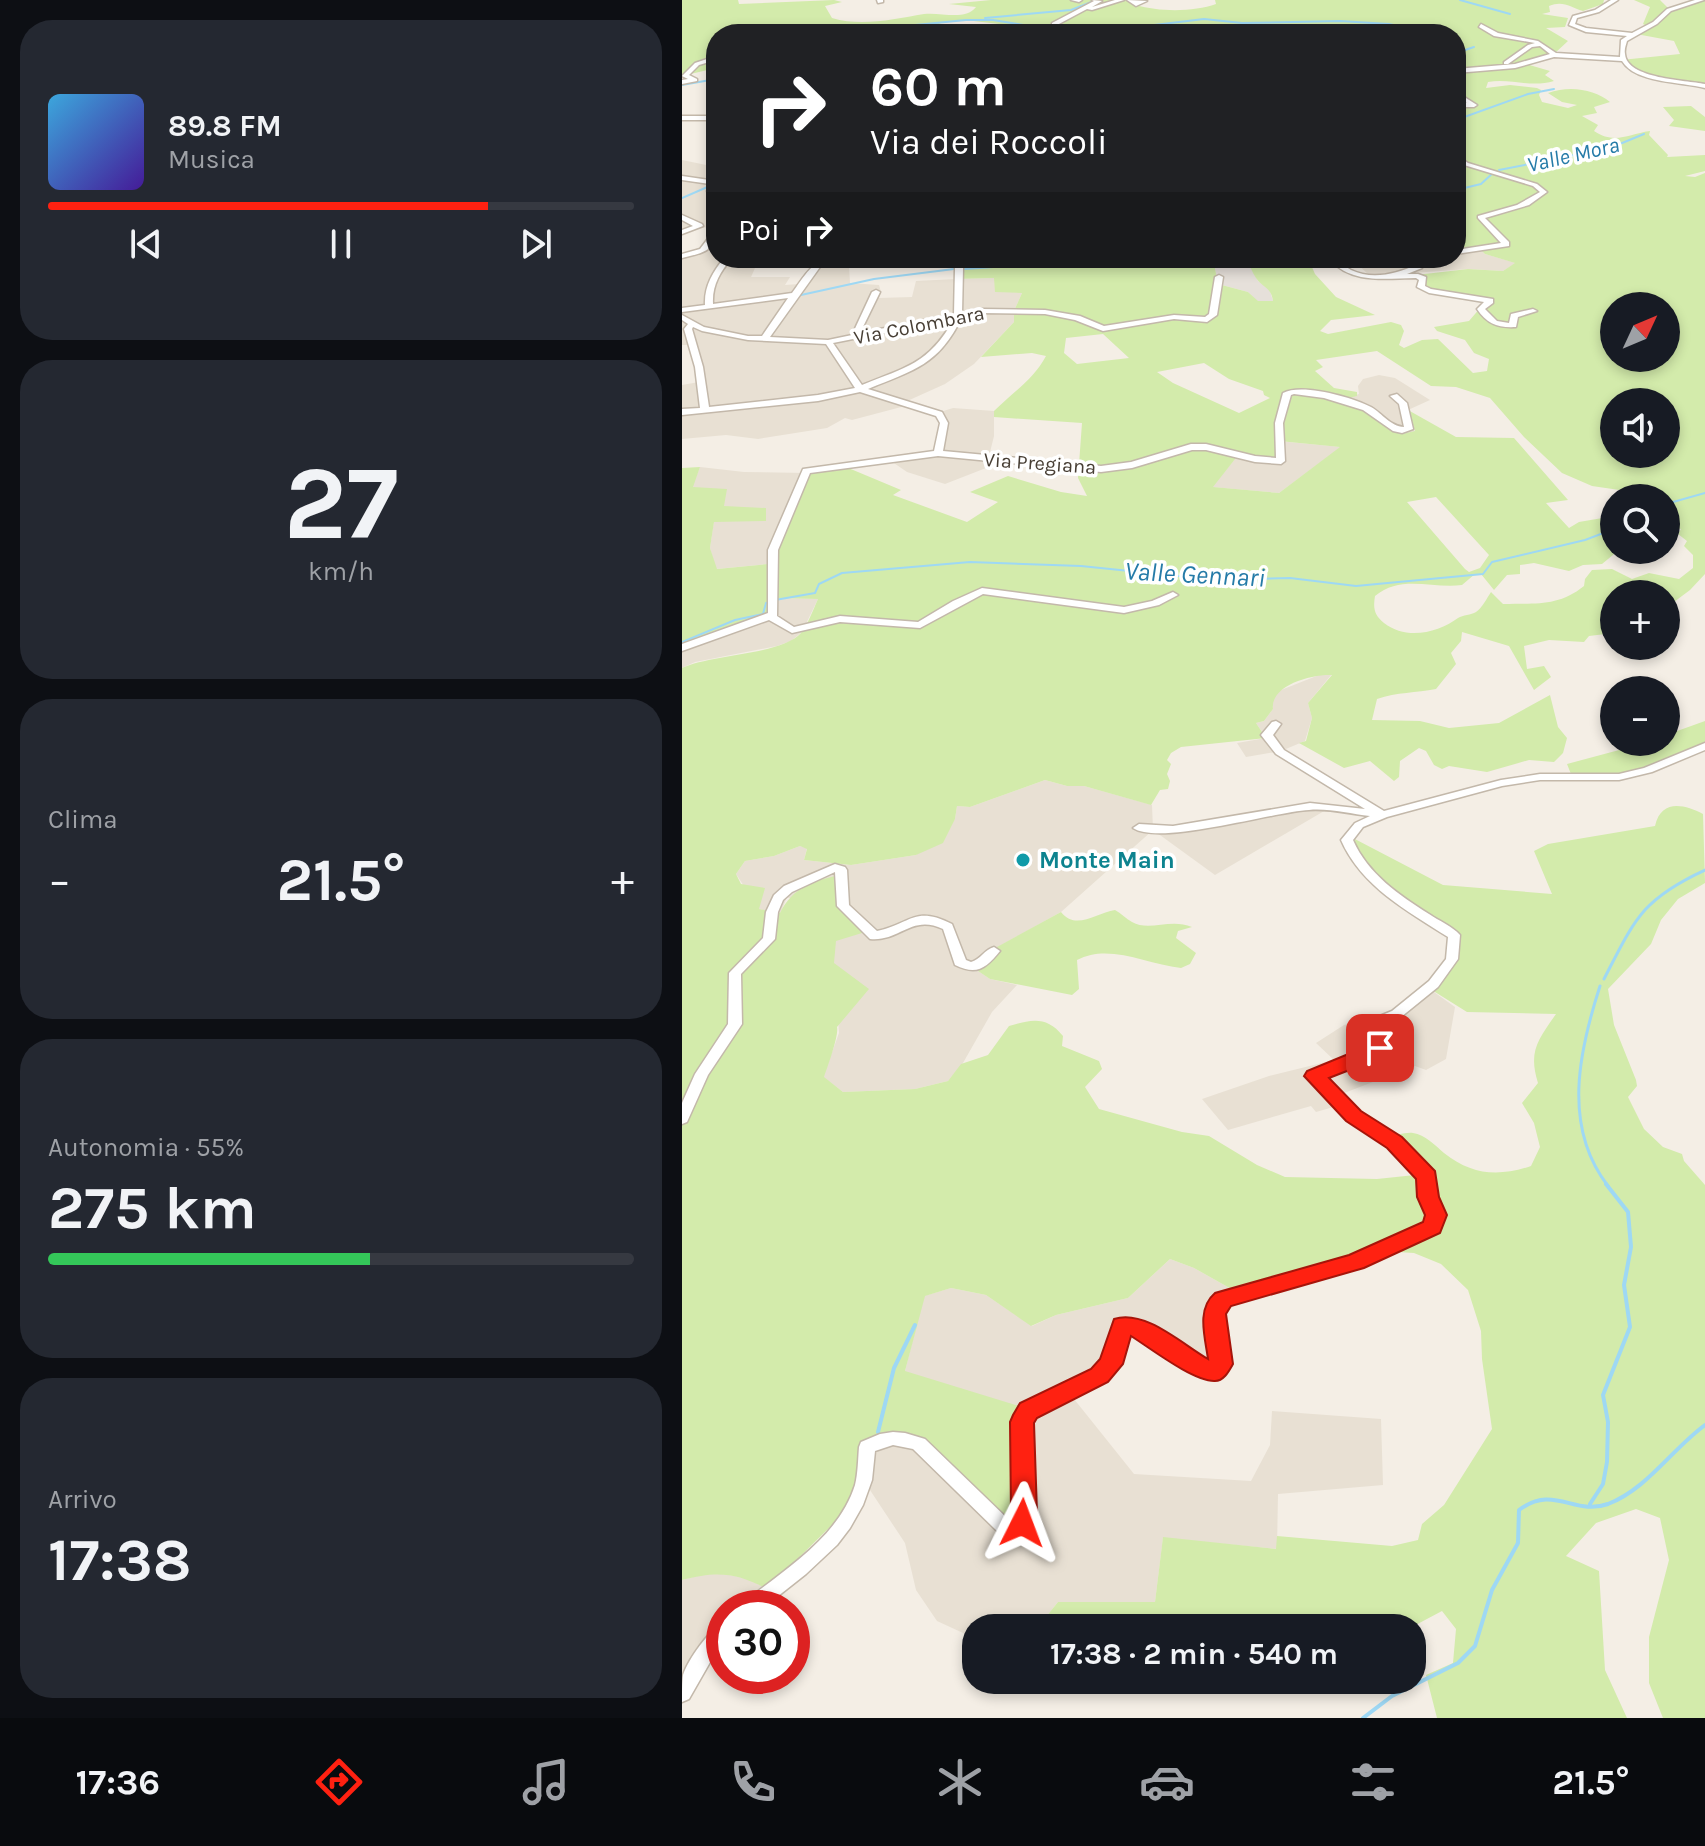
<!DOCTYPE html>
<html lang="it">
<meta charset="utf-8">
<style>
:root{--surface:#171b24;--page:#242831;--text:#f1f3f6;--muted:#9ea1a6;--line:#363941;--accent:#ff2111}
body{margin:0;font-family:Karla,sans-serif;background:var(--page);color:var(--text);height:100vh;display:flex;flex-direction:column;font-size:30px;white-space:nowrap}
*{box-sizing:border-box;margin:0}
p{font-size:26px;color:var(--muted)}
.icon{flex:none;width:44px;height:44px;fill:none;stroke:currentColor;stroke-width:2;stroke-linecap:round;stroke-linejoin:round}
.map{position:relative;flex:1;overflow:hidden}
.sheet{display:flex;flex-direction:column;gap:20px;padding:20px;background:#0d0f14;width:682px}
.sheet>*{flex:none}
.hud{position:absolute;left:24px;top:24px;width:760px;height:244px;border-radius:32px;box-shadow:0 4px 12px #0003;background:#202124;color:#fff;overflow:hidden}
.needle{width:52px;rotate:46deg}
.buttons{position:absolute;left:918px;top:292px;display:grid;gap:16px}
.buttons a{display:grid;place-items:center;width:80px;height:80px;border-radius:50%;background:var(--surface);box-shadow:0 4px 12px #0003;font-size:40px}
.speed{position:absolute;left:24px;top:1590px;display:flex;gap:16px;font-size:40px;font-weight:700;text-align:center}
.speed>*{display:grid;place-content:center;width:104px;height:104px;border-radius:50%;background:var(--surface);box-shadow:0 4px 12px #0003;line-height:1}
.speed .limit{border:12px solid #d22;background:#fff;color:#111}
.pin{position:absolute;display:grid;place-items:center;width:68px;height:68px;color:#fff;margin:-34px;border-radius:16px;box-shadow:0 4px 12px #0006}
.me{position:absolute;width:88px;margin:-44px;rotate:3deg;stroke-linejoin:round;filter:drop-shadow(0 0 6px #0008)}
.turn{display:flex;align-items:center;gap:28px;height:168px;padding:0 32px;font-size:36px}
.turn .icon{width:104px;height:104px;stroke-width:2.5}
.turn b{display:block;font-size:56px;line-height:68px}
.then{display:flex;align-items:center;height:76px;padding:0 32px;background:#0003;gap:16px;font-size:30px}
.big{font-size:60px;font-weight:700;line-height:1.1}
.sheet .tile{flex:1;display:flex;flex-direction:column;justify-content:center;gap:12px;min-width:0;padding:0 28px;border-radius:32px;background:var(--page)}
.sheet .dial{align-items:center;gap:0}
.dial b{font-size:104px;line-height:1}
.song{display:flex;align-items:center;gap:24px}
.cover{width:96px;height:96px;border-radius:12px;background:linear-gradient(135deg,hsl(200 70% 55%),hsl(260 70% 35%))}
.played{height:8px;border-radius:4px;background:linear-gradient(90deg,var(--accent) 75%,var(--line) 75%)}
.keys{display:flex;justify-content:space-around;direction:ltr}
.heat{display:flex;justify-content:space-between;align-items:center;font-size:44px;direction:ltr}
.charge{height:12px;border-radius:6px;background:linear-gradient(90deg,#34c759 55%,var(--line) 0)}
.trip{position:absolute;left:280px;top:1614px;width:464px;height:80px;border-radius:32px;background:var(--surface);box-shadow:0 4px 12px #0003;font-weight:700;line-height:80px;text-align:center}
.tabs{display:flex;height:128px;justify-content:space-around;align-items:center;background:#090b0e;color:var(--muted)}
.tabs .icon{width:56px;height:56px}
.tabs .current{color:var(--accent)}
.tabs b{font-size:36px;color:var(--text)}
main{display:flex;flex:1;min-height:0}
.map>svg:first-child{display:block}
</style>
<main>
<section class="sheet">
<div class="tile">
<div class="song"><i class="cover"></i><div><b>89.8 FM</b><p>Musica</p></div></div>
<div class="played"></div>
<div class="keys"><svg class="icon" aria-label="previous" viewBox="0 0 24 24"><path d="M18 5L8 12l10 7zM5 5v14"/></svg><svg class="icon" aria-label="pause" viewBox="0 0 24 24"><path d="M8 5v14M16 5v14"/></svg><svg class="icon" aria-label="next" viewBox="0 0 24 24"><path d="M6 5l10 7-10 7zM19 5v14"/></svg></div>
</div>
<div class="tile dial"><b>27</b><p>km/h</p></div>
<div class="tile"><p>Clima</p>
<div class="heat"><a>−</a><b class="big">21.5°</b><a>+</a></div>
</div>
<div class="tile"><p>Autonomia · 55%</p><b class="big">275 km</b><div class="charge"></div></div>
<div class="tile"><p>Arrivo</p><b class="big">17:38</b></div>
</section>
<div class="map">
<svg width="1023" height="1718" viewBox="0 0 1023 1718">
<rect width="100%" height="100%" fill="#f4eee5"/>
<path fill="#e8e0d3" d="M0 160 34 167V227L15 228 0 233Z
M25 250H34V258H117L116 267 73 268 69 277H108L103 285 117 284 132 265 145 258H223L167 267 168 283 197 285 199 292 197 298 230 297 234 281 274 279 312 278 340 293 332 311V322L292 364 263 384 223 402 228 404 223 406 170 420 163 418 145 428 76 439 44 435 0 439V385L17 382 7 345H0V256Z
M800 250 803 254 834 263 821 271 787 269 688 276 669 258H774V253Z
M697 375 713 378 748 400 726 410 733 432 720 434 711 430 662 399 677 394 676 386 681 379Z
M271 408 312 411V436L304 468 263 484 225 472 209 461 256 454 261 431 255 413Z
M596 441 659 447 597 493 530 487 557 454Z
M18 467 62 472 126 473 86 564 34 569 28 548 32 521H84L42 506 10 487Z
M91 598 136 599 120 632 109 641 95 646 13 662 0 668V645L47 626 85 617Z
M650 674 626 703 630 718 623 741 599 751 564 757 555 743 584 738 574 723 582 721 591 709 590 699 594 692 637 675Z
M363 780 385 786H402L470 805 471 829 612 808 649 807 533 875 471 830 379 912 294 959 293 969 308 979 335 985 310 1012 281 1063 266 1081 233 1089 161 1092 141 1077 157 1033 151 950 154 940 180 932 105 897 98 914 77 909 54 874 63 861 92 856 118 846 125 848 122 860 169 865 234 855 273 819 275 806 288 807Z
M745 987 773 1007 764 1059 744 1070 733 1066 670 1090 657 1095 662 1104 634 1112 629 1106 546 1130 520 1099 587 1076 652 1060 634 1043 662 1025 712 1012Z
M488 1259 512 1268 560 1295 540 1304 536 1372 446 1330 422 1385 392 1399 452 1474 569 1481 588 1445 590 1411 699 1419 701 1485 596 1494 595 1549 481 1538 473 1602H376L355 1628H294V1639L255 1621 234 1590 223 1543 182 1481 223 1371 242 1296 269 1288 304 1295 350 1326 374 1315 446 1298Z
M29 1572 65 1578 85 1589 66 1608H42V1632L20 1654 0 1689V1580Z"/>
<path fill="#e6e0da" d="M531 258H564L576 281 587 288 591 301H575L566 292 536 284Z"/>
<path fill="#d3ebab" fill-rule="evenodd" d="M0 0H56L57 4 152 0 160 2 143 6 150 18C180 27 212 19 242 14 260 12 283 21 294 7L267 4 309 0H457L454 5C477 12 512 12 534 4L533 0H922L921 4 901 11C888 7 881 0 867 6L868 12 860 14 886 18 883 27 864 28 886 41 872 54 844 64 868 71 863 75 872 81C849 88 828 78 806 82L804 88 828 85 855 88 859 90 857 95 860 102 886 108 895 105 880 102 866 93C889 85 913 90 928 102L912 107 915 113 900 116 916 125 912 131C933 145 946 134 968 131L967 135 986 155 985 157 1023 155V171L1003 176 1013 177 1023 173V574L1008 590 984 608V594H932V633L907 636 902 642 867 640 842 646 845 669 862 666 869 677 852 690 827 646 780 632 779 641 769 653 774 664 754 689C734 693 715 692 695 699L690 720 738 721 767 728 817 723 868 695 876 727 885 738 881 753 872 762 847 760 805 772 767 766 760 769 752 765 744 751 737 748 718 761 717 777 712 781 688 761 662 768 617 743 624 741 630 718 626 703 650 675C630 674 588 685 591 709L582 721 574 723 584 738 499 747 489 753 485 760 489 764 485 774 488 781 486 789 478 790 469 805 402 786H385L363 780 288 807 275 806 273 819 261 843 234 855 169 865 122 860 125 849 118 846 92 856 63 861 54 874 59 884 83 888 77 909 98 913C110 888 132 880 159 875L166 912 183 928 180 933 154 941 152 963 187 989 155 1027C157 1036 145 1068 142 1077L161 1092 233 1089 266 1081 279 1064 306 1055 327 1026C350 1019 365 1016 381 1036L380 1046 417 1061 420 1069 403 1087 417 1109 500 1132 527 1136 575 1165 603 1177 695 1179 733 1175 706 1137C713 1136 723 1132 731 1133 743 1135 753 1145 762 1153 790 1175 816 1177 849 1166L858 1147 852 1123 840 1103 856 1083C846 1051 856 1040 874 1014L785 1012 745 987 758 980 771 928 720 903 672 850 669 837 761 885 870 894 852 851 866 844 973 826C979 799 1002 804 1021 814L1023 883 996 899 979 920 969 944 926 989 932 1025 954 1080 955 1086 946 1097 962 1129 981 1147 1000 1154 1002 1161 1023 1185V1718H981L967 1683V1637L987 1560 978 1518 954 1509 914 1523 884 1556 917 1571 923 1670 945 1718H755L744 1675 771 1663 774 1629 760 1611 728 1628H355L376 1602H473L481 1537 594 1549 595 1536 710 1546 736 1540 740 1524 762 1505 810 1429 800 1359 799 1331 786 1290 759 1264 732 1253 700 1251 560 1295 512 1268 488 1259 446 1298 374 1315 349 1326 304 1295 269 1288 243 1296 223 1371 350 1410 337 1448 338 1534C302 1502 240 1428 189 1440L163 1521 151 1524 85 1589C54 1572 34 1571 0 1580V668C30 654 99 655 119 633 126 624 131 610 136 599L92 598 85 617 47 626 0 645V468L18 467 11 487 45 489 42 506 84 508V521L32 522 28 548 35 569 86 564 126 473 164 467 219 490 211 495 285 522 316 502 288 492 326 476 379 492 405 496 396 478 400 423 312 417V411C330 393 352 379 364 356L350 353 299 357 332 322V311L340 293 313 292 312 278 274 279 271 258H531L536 284 566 292 576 301H591C589 287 581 288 574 278 570 272 567 264 564 258H626L633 274 654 297 693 315 649 320 638 331 646 334 709 322 719 325 722 331 717 345 722 348 740 340 756 339 791 373 805 371 807 359 792 353 783 340 755 331 752 327 787 321 805 300C782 297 748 296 734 275L786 269 821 271 833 263 803 254 799 250 774 253V34H403L283 20 259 23 248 28 187 34 186 31 200 25H170L160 32 176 34H114L102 31 34 34V68L0 76ZM932 306H984V358H932ZM421 334 447 358 395 364 382 353 384 338ZM695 351 749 386 774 387 808 398 842 437 880 473 910 486 951 492 952 498H984V526L999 529 996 534 1005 541 1002 546 1011 555V568L997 579 967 573 950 579 930 569 910 570 903 579 902 586C876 607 853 603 821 604L809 592C805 598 800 608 794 612 789 615 781 615 776 618 757 632 725 641 702 623 692 615 691 608 693 596 719 574 750 589 780 585L793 574H799L812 590 825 575 838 574V565L852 563 887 571 901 565 920 564 937 550H932V516L897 522 887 528 864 503 886 500 832 438 774 437 726 410 733 431 720 434 662 399 675 396V392L652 388 633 371 641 367 634 360ZM522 363 547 379 581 391 582 395 588 398 557 413 491 383 475 372ZM932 402H984V454H932ZM597 441 658 447 597 493 531 487 557 454 596 459ZM754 497 807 555 798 568 787 572 783 569 725 502Z
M952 0H978L988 10 1023 0V85L963 75 939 60 998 54 992 41 954 34 967 27 961 24 968 7Z
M1009 106 1023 117V131L987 126 992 120 981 107Z
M1023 721V747L933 780 891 779 885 764 967 742H984V735Z
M433 910C439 913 444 919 450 922 467 932 488 918 510 927L496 931 494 938 514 953 508 964 499 968C464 964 427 943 395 960L397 989 390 995 308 979 293 969V959L379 912C394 931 414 913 433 910Z"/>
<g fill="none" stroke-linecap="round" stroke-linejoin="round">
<path stroke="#9ed8f4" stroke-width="2" d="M778 0 828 14
M303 18 389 10 412 1
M285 20H311L360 28
M371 29H439L522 19 560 23 658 21 707 24 739 31
M206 31 223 26 284 20
M197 34 203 32
M774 53 792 47
M0 85 34 79
M774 120 846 94 872 89
M817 170 928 148 962 134
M774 190 799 184 812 172
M0 198 30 185
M283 269 368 263 387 258
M119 295 192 279 272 269
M984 504 1023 493
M93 600 133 593 137 584 160 573 288 562 399 566 535 580 608 578 674 586 801 574 810 562 903 540 932 529
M0 642 53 620 81 614 84 603 88 602"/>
<path stroke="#9ed8f4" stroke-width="3" d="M922 979C953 919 960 899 1023 870
M918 986C897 1051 880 1127 926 1186"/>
<path stroke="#9ed8f4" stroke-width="4" d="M196 1432 212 1368 233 1325
M908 1504 921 1484 925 1462 926 1422 921 1395 948 1327 942 1285 949 1247 946 1212 924 1184
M681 1718 710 1696 776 1663 793 1646 810 1590 836 1543 837 1510C872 1484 892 1516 926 1504 965 1489 990 1449 1023 1425"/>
<defs>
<path id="minor" d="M195 0H201V2L196 3Z
M389 0H400L397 2Z
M410 0 420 1 410 7 433 0H442L410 10 405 9 375 25V30L319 34 338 28 370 27V23L412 1Z
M445 0 465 1 454 6Z
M929 0H936L917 12 895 18 893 24 904 28 950 33 971 22 985 9 1013 0H1022L989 11 975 24 945 41C944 45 942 49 943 54 945 79 1004 80 1023 84V88C999 82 953 83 940 61L872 57 833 68 774 73V69L833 64 868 54 858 46 850 47 826 64H822V62L846 45 853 43 812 36 797 27 799 24 816 33 856 41 874 53 938 57 939 40 945 36 904 32 887 25 891 16 913 10Z
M34 56V60L17 65 7 75 15 79V81L0 84V80L6 79 0 76 13 63Z
M774 92 776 93 795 105 792 107H774V103H785L774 97Z
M0 116H34V120H0Z
M774 155 786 163 855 184 865 192 847 205 803 218 827 242V246L774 254V250L819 243 796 218V216L835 205 858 192 851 186 782 165 774 160Z
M0 176 34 181 31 191 34 198V210L31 208 25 191 28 184 0 180Z
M0 215 20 224 21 226 0 234V230L11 226 0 220Z
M31 232H34C34 252 16 254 0 258V254L18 249Z
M42 258H50C38 272 30 285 31 304L110 293C122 277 131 258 153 258L138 267 88 337 146 340 170 335 190 292 194 290 198 292 178 333 272 314 273 268 270 258H278L281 268 280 313 300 309 363 310 398 316 422 326 492 315 523 317 527 314 533 277 537 275 541 277 535 315 525 322 492 319 421 331 393 320 363 314 300 313 280 317C257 365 232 370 186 389L260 412 266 423 261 451 419 466 449 462 509 444H524L573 456 594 458 593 423 601 393C620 383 669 397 689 407 701 414 708 426 722 427L717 404 708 396 715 394 725 403 731 429 720 433 711 431 681 410 642 398 612 394 609 395 601 423 603 461 599 464 573 462 524 450H510L450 468 419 472 256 456 128 473 96 550 95 616 112 627 158 616 236 622 271 601 300 588 442 607 470 601 491 592 496 595 477 605 442 613 301 594 238 628 158 622 110 633 87 620 0 651V644L86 613V550L121 469 252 451 258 423 254 416 178 392 136 401 0 415V409L18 408 13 367 2 329 6 324 0 320V315L22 327 66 336H80L106 298 0 312V308L23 305C22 286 31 272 42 258ZM272 319C247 364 224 367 180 385L151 343ZM11 327 20 331 66 340 144 344 173 388 136 395 27 407 21 367 10 329Z
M646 258C657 258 660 265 669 270 690 280 714 274 734 265L736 258H744L740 268 725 274H736L744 277 743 286 749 289 811 299V303L803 309 815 321 827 323 829 314 851 309 855 311 836 317 834 327C816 328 805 324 795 309L802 302 747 293 735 287 737 280 734 278C702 278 670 285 646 258Z
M594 721 599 724 591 735 602 750 702 811 819 780 858 774H937L962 768 1023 743V750L970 772 937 780H858L820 786 705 817 681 827 671 840C686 874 717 895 747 914 757 921 770 926 778 935L776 959 756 987 719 1017 685 1031 704 1048 706 1051 704 1054 643 1078 677 1113 718 1139 750 1173 752 1177 753 1197 761 1215 755 1231 679 1266 547 1303C534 1320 544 1345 547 1364 544 1369 540 1377 533 1377 514 1379 467 1340 446 1332L437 1364 424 1381 352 1416 348 1422C349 1443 356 1515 344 1529 340 1533 333 1535 327 1536L315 1531 231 1449 211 1445 193 1451 190 1480 181 1505 168 1528 155 1545 124 1574 81 1608H59L62 1602C102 1570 157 1537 173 1485 176 1473 176 1459 177 1447L179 1442 198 1434 211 1432 223 1433 243 1439 328 1521 332 1518 333 1513 332 1422 340 1406 412 1371 422 1361 434 1322 440 1320 457 1322 530 1364C531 1339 517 1316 537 1295L670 1257 744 1224 747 1215 739 1197 738 1179 708 1147 667 1119 626 1076 628 1073 689 1050 671 1033 673 1026 710 1011 747 981 764 959 766 937C725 911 679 886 659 840L673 823 688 816C668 814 646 808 627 810 590 812 478 846 451 828L457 824 491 826 628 803 683 809 594 754 579 735 590 722Z
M153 864 163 867 165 870 167 905 195 931C229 924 232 905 270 924L284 960 289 962C298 960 303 949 312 947L318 951C304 968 295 976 273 965L261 929C229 914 218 942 188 939L155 906 153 872 110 892 101 900 96 912 93 939 59 974 60 1024 26 1075 5 1122 0 1124V1103L13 1074 46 1024 47 973 81 938 84 912 92 895 102 886Z
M42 1623V1644L31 1657 7 1699 0 1702C0 1693 0 1682 1 1675 6 1660 28 1628 42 1623Z"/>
</defs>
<use href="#minor" stroke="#c3b8aa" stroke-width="3"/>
<use href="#minor" fill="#fff" fill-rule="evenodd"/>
</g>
<path fill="#ff2111" stroke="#a6150b" stroke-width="2" d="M698 1041 708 1048 706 1055 647 1078 679 1111 720 1137 753 1171 757 1197 765 1215 758 1233 682 1268 549 1306 544 1314 551 1364C547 1371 542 1381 533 1381 512 1382 468 1348 449 1336L441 1364 426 1382 355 1418 352 1423 355 1513 349 1531 340 1534 330 1531 327 1523 329 1513 328 1422 331 1415 338 1403 409 1369 418 1359 432 1319C463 1309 500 1344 526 1359 523 1337 514 1309 533 1293L667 1255 741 1222 743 1215 735 1197 734 1179 705 1148 664 1121 622 1076 625 1071Z"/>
<circle fill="#0f9aa8" stroke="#fff" stroke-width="3" cx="341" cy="860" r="8"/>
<g text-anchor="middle" stroke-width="7" stroke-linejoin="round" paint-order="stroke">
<g font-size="20" fill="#473e34" stroke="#fff">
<text transform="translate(237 325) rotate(-11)" y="7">Via Colombara</text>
<text transform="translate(358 463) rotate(4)" y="7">Via Pregiana</text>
</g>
<g font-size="22" font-style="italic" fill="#257ba8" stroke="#fff">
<text transform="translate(891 154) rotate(-13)" y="8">Valle Mora</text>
</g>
<g font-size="24" font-weight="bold" fill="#0d838f" stroke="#fff" text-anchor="start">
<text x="357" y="868">Monte Main</text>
</g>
<g font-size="26" font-style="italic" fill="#257ba8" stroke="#fff">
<text transform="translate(513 574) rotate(3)" y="9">Valle Gennari</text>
</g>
</g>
</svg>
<div class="buttons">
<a><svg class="needle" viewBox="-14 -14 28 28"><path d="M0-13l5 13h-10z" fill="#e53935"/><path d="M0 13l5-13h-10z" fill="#9ea1a6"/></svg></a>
<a><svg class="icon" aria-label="sound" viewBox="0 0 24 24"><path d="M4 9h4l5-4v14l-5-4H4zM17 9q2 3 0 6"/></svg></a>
<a><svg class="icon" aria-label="search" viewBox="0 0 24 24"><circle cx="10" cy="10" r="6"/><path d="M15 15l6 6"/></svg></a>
<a>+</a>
<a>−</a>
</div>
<div class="speed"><div class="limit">30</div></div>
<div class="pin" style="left:698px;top:1048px;background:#d93025"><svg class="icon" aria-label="arrive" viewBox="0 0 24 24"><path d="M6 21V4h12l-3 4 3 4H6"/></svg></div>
<svg class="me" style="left:340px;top:1523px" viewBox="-20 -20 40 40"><path d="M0-17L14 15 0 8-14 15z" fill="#ff2111" stroke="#fff" stroke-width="4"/></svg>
<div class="trip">17:38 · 2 min · 540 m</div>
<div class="hud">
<div class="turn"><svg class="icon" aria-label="right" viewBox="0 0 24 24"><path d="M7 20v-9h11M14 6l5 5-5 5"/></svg><div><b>60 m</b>Via dei Roccoli</div></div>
<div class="then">Poi<svg class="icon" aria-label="right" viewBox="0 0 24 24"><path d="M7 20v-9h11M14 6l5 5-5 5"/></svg></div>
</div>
</div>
</main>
<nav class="tabs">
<b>17:36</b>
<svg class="icon current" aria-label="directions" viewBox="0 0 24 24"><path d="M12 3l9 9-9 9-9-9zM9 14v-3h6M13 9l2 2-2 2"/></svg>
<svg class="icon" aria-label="music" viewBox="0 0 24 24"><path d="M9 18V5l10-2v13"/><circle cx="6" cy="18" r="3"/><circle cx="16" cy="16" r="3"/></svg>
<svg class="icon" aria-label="phone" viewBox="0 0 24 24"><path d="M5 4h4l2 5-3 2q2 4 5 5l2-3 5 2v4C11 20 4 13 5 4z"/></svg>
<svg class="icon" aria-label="climate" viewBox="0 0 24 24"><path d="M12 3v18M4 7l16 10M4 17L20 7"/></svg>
<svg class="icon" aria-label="car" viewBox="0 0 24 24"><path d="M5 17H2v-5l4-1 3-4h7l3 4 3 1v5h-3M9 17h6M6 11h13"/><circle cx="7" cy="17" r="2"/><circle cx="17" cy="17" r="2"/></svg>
<svg class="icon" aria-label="filters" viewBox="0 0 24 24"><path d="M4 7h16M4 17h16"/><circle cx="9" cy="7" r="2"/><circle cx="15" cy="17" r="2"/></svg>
<b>21.5°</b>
</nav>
